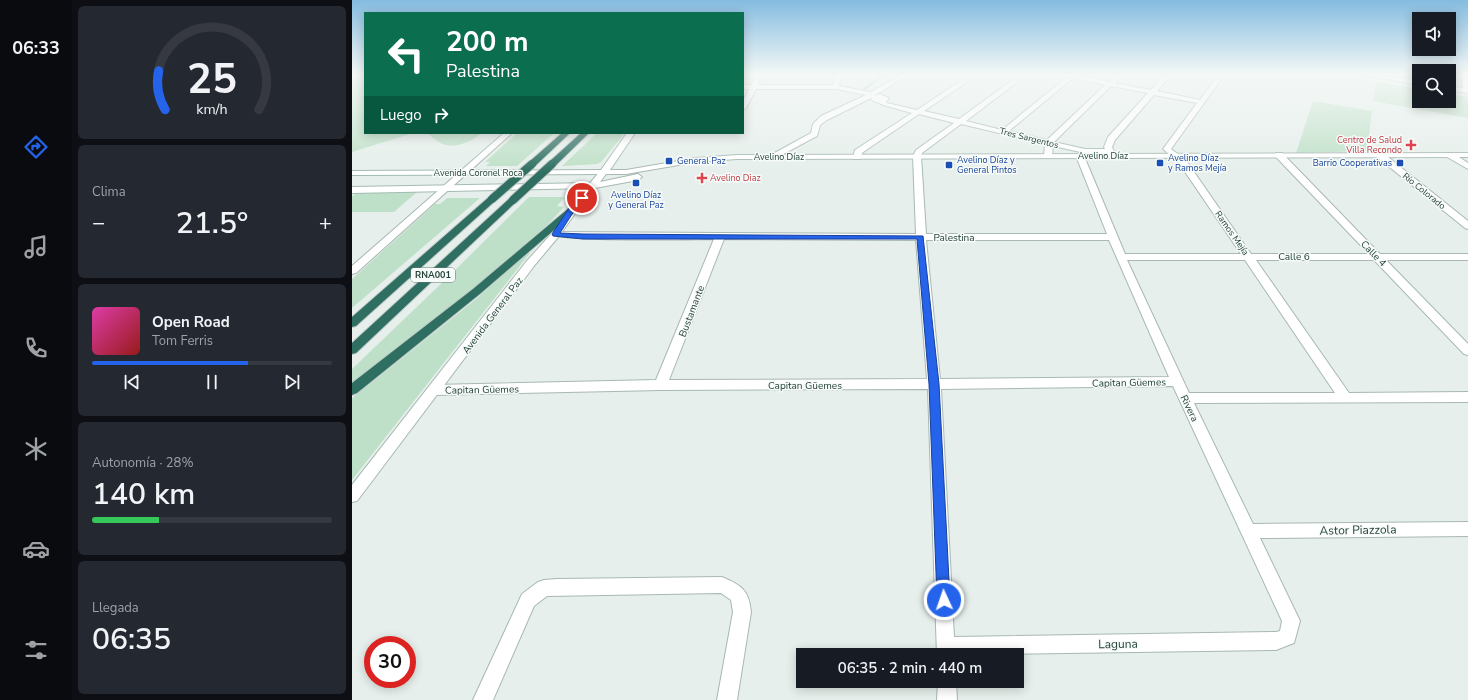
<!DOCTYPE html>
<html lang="es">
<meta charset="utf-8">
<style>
:root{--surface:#171b24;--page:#242831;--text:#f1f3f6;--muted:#9ea1a6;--line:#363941;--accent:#2563eb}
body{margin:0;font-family:"Nunito Sans",sans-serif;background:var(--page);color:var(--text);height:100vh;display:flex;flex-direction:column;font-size:15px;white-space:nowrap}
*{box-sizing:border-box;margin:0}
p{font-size:13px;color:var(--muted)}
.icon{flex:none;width:22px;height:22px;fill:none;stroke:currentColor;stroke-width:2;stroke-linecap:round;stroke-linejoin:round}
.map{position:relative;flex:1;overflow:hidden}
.details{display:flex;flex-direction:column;gap:6px;padding:6px;background:#0d0f14;width:280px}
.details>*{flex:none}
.hud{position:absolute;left:12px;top:12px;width:380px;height:122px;border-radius:0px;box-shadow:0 2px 10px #0003;background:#0b6e4f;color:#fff;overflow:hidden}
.controls{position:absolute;left:1060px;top:12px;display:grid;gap:8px}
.controls a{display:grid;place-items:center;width:44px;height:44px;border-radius:0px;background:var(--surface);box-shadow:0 2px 10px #0003;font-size:20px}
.speed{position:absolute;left:12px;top:636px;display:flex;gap:8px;font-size:20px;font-weight:700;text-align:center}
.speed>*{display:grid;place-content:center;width:52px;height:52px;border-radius:50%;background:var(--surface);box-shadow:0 2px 10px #0003;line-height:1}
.speed .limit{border:6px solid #d22;background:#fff;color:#111}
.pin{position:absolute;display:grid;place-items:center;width:34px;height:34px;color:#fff;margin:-17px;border:2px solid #fff;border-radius:50%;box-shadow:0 1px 4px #0007}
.me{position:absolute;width:44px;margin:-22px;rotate:357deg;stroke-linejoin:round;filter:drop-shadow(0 0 3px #0008)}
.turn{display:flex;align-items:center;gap:14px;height:84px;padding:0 16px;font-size:18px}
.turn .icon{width:52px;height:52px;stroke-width:2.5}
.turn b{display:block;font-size:28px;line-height:34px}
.then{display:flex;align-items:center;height:38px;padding:0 16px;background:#0003;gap:8px;font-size:15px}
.big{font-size:30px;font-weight:600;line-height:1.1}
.details .widget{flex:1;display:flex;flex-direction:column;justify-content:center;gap:6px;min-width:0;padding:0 14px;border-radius:6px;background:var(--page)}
.details .dial{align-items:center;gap:0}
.dial svg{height:104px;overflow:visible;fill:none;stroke:var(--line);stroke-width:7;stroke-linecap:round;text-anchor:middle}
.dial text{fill:var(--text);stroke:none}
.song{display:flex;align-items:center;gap:12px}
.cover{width:48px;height:48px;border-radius:6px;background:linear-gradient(135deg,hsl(320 70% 55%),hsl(0 70% 35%))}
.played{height:4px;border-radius:2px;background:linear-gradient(90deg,var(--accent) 65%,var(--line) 65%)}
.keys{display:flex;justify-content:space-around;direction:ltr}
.heat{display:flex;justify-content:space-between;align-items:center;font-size:22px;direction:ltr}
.charge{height:6px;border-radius:3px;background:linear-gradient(90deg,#34c759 28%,var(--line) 0)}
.trip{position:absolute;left:444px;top:648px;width:228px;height:40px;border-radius:0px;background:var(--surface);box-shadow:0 2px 10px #0003;font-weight:600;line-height:40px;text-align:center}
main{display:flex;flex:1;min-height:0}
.tabs{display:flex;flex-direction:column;width:72px;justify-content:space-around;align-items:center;background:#090b0e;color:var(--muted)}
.tabs .icon{width:28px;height:28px}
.tabs .selected{color:var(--accent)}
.tabs b{font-size:18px;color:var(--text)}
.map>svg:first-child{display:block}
</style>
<main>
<nav class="tabs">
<b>06:33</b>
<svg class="icon selected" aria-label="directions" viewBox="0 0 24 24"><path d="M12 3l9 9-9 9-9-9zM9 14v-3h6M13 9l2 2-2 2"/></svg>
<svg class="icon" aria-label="music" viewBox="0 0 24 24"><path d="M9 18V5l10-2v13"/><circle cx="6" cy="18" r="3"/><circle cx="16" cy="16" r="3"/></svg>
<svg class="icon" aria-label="phone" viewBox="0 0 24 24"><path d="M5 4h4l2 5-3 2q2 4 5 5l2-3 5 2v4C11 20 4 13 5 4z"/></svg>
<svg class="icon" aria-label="climate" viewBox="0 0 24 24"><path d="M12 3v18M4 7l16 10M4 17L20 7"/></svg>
<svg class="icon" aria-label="car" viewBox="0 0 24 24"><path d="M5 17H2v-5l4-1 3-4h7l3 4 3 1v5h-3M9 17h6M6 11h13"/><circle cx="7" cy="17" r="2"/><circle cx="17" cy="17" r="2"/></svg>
<svg class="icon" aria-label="filters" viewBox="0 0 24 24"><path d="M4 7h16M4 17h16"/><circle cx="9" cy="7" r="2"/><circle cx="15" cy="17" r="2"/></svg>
</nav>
<section class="details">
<div class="widget dial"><svg viewBox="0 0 100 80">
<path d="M14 69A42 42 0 1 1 86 69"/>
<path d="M14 69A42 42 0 0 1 9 39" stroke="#2563eb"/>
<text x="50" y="56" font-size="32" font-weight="700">25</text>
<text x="50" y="72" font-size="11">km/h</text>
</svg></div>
<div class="widget"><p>Clima</p>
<div class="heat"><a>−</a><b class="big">21.5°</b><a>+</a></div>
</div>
<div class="widget">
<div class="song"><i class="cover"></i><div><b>Open Road</b><p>Tom Ferris</p></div></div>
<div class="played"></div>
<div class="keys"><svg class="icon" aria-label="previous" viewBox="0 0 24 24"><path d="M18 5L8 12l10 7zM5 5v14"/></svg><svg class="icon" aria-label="pause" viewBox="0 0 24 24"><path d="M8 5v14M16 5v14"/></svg><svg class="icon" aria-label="next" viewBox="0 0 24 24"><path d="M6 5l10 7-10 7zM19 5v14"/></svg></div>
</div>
<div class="widget"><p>Autonomía · 28%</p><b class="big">140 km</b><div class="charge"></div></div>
<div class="widget"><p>Llegada</p><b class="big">06:35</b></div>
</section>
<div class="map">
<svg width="1116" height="700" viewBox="0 0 1116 700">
<rect width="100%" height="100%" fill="#e6efeb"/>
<path fill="#bfe0c8" d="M0 74H13V133H61L0 152Z
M1024 82 1067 89V101H1097V94L1116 97V118L1021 101Z
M961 101 1020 111 1015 151 944 153Z
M74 133H130C120 141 104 149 91 144 85 142 80 136 74 133Z
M165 133H202L165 166H134L138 162H133Z
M245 133H273L249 162 245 164 210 166Z
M65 192 42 212H0V196L5 193Z
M177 197H210L212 198 205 206 212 207C151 275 72 328 0 384V369L94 279Z
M95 198H128L0 308V279L83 204H88Z
M175 253H178L0 480V398L123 300Z"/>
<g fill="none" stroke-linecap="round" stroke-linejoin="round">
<path stroke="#8ec9d4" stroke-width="2.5" d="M511 90 532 74"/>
<defs>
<path id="minor" d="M405 74H411L406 85H481L483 74H489L487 86 519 92 550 74H558L522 96 528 94 537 98 534 102 535 103 565 110 619 74H627L572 111 607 119 669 74H676L614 121 650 130 715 77 706 74H725L757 82 764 74H771L763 83 799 90 813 74H820L805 91 848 100 867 74H873L819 149 833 159 899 254H1017L924 157V153H930L1028 254H1116V260H1034L1116 344V355L1112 354 1022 260H904L997 393 1116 392V402L842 403 901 524 1116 522V536L908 538 948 621 942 643 924 650 585 655 576 389 309 390 82 395 77 393 76 390 77 387 82 385 304 380 362 239C341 239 207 242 199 234L201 232 564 234 561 156 564 150 602 123 567 114 517 148 510 153 508 159H502L501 157 503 150 560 113 531 105 527 103 521 101 519 98 475 120 468 125 465 136 422 159 418 157 419 155 459 133 461 124 469 116 514 95 484 89H404L394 108 391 110V101L397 89H391V85H399ZM721 78 753 85 695 140 657 131ZM759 86 796 93 756 137 752 147 753 149H733L702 142ZM802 95 845 103 811 149 827 163 889 254H773L732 156 728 154 724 156 755 234H574L569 156 570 153 609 124 693 144 692 156 696 158 700 156 701 146 733 153 755 154 757 158H760L764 156 760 147 763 140ZM372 239 564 240 575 379 317 380ZM574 240H757L817 377 588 379ZM775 260H893L983 393H837ZM821 386 930 621 928 631 924 632 602 637 589 389Z
M1009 74H1025L1067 81V85Z
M1109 74H1115L1116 93 1097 90V86L1111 88Z
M1025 153H1031L1116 221V229L1113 228 1025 157Z
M1095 153H1101L1116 163V169L1095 157Z
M370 577C389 585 397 590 399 612L385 700H365L381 612 379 600 369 593 195 596 182 606 141 700H121L170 594 186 582 192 580 205 579Z
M586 681H604L605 700H585Z"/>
<path id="tertiary" d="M152 133H160L4 273 0 274V266Z
M275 133H283L258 170H274L344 158 385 155 1116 153V157L385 159 344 162 274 174H254L248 182 286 174 290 177 286 180 243 188 224 212 207 236 182 266 5 501 0 502V485L174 262 201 232 217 208 249 170Z"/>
<path id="secondary" d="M252 170H255L256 172 255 174 0 175V171Z
M240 183 243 184 244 186 243 188 0 193V187Z"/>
<path id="motorway" d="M210 133H218L183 166H177V162Z
M229 133H237L203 166H197V162Z
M140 196 144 199 143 201 4 326 0 327V317L137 197Z
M161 197 165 200 164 202 4 353 0 354V343L158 198Z
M220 207 225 210 223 212 129 293 5 393 0 395V383L121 289 217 208Z"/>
</defs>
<use href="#minor" stroke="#a8b8b2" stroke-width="2"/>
<use href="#tertiary" stroke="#a8b8b2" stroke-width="2"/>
<use href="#secondary" stroke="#a4bbb3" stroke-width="2"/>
<use href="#motorway" stroke="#c2cac8" stroke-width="2"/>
<use href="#minor" fill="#fff" fill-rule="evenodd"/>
<use href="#tertiary" fill="#fff" fill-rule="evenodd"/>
<use href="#secondary" fill="#fff" fill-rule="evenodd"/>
<use href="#motorway" fill="#2f6f62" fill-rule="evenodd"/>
<defs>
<path id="motorway-bridge" d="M140 199 180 164
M161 200 200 164"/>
</defs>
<use href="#motorway-bridge" stroke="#c2cac8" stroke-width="10" stroke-linecap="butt"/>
<use href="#motorway-bridge" stroke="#2f6f62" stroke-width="8"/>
</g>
<linearGradient id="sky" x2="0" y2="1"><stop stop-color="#84bce0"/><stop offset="0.43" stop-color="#f4f8f6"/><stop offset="1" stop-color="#f4f8f6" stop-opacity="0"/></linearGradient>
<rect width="1116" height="172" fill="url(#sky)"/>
<path fill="#2563eb" stroke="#184099" d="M228 197 233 198 222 211 208 233 231 234 571 236 587 384 598 600 597 604 592 606 587 604 585 600 577 384 565 239H231L201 236 200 234 217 208Z"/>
<g fill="#e0444e" stroke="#f7fbf9" stroke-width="1.5">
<path d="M1057 139h4v4h4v4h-4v4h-4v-4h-4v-4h4z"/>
<path d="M348 172h4v4h4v4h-4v4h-4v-4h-4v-4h4z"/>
</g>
<g fill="#1a4fb4" stroke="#f7fbf9" stroke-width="1.5">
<rect x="313" y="157" width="8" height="8" rx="2"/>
<rect x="804" y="159" width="8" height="8" rx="2"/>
<rect x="1044" y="159" width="8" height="8" rx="2"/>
<rect x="593" y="161" width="8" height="8" rx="2"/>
<rect x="280" y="179" width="8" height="8" rx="2"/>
</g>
<g text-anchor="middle" stroke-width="3" stroke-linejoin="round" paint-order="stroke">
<g font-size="9" fill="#24423a" stroke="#f7fbf9">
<text transform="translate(677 138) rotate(14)" y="3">Tres Sargentos</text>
<text x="751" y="159">Avelino Díaz</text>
<text x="427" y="160">Avelino Díaz</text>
<text x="126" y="176">Avenida Coronel Roca</text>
<text transform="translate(1072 191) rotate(39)" y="3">Río Colorado</text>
<text transform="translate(880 233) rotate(55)" y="3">Ramos Mejía</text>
</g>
<g font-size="9" fill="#be3a42" stroke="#f7fbf9" text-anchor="end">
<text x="1050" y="143">Centro de Salud<tspan x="1050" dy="10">Villa Recondo</tspan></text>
<text x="358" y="181" text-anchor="start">Avelino Diaz</text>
</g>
<g font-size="9" fill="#164399" stroke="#f7fbf9" text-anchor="start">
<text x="816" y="161">Avelino Díaz<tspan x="816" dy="10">y Ramos Mejía</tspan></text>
<text x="605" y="163">Avelino Díaz y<tspan x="605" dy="10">General Pintos</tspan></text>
<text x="325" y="164">General Paz</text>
<text x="1040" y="166" text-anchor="end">Barrio Cooperativas</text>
<text x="284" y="198" text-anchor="middle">Avelino Díaz<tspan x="284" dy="10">y General Paz</tspan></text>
</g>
<rect fill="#f7fbf9" stroke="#637a73" stroke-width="1" x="59" y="268" width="44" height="14" rx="3"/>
<g font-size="9" font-weight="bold" fill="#24423a">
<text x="81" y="278">RNA001</text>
</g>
<g font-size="10" fill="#24423a" stroke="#f7fbf9">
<text x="602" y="241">Palestina</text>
<text transform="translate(1022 253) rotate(46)" y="4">Calle 4</text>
<text x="942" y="260">Calle 6</text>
<text transform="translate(339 311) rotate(-69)" y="4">Bustamante</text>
<text transform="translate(140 315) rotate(-53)" y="4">Avenida General Paz</text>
<text transform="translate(777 382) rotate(-1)" y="4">Capitan Güemes</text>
<text x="453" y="389">Capitan Güemes</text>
<text transform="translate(130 389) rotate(-1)" y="4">Capitan Güemes</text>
<text transform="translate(838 408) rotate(64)" y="4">Rivera</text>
</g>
<g font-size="12" fill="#24423a" stroke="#f7fbf9">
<text transform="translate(1006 530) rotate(-1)" y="4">Astor Piazzola</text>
<text transform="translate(766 644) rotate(-1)" y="4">Laguna</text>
</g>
</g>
</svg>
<div class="controls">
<a><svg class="icon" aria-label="sound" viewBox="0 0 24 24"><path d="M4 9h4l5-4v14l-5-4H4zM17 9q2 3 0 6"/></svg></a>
<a><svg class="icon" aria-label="search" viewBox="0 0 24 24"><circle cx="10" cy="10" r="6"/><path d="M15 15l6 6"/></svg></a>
</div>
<div class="speed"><div class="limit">30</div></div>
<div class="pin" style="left:230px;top:198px;background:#d93025"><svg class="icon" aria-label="arrive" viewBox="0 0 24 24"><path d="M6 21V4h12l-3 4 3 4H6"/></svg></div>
<svg class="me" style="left:592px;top:600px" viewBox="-20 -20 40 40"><circle r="17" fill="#2563eb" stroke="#fff" stroke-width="3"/><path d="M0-11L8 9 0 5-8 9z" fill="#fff"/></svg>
<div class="trip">06:35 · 2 min · 440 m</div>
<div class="hud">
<div class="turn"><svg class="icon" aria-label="left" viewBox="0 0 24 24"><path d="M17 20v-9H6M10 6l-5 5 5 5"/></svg><div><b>200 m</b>Palestina</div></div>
<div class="then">Luego<svg class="icon" aria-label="right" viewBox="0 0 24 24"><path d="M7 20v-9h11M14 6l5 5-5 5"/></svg></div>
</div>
</div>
</main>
